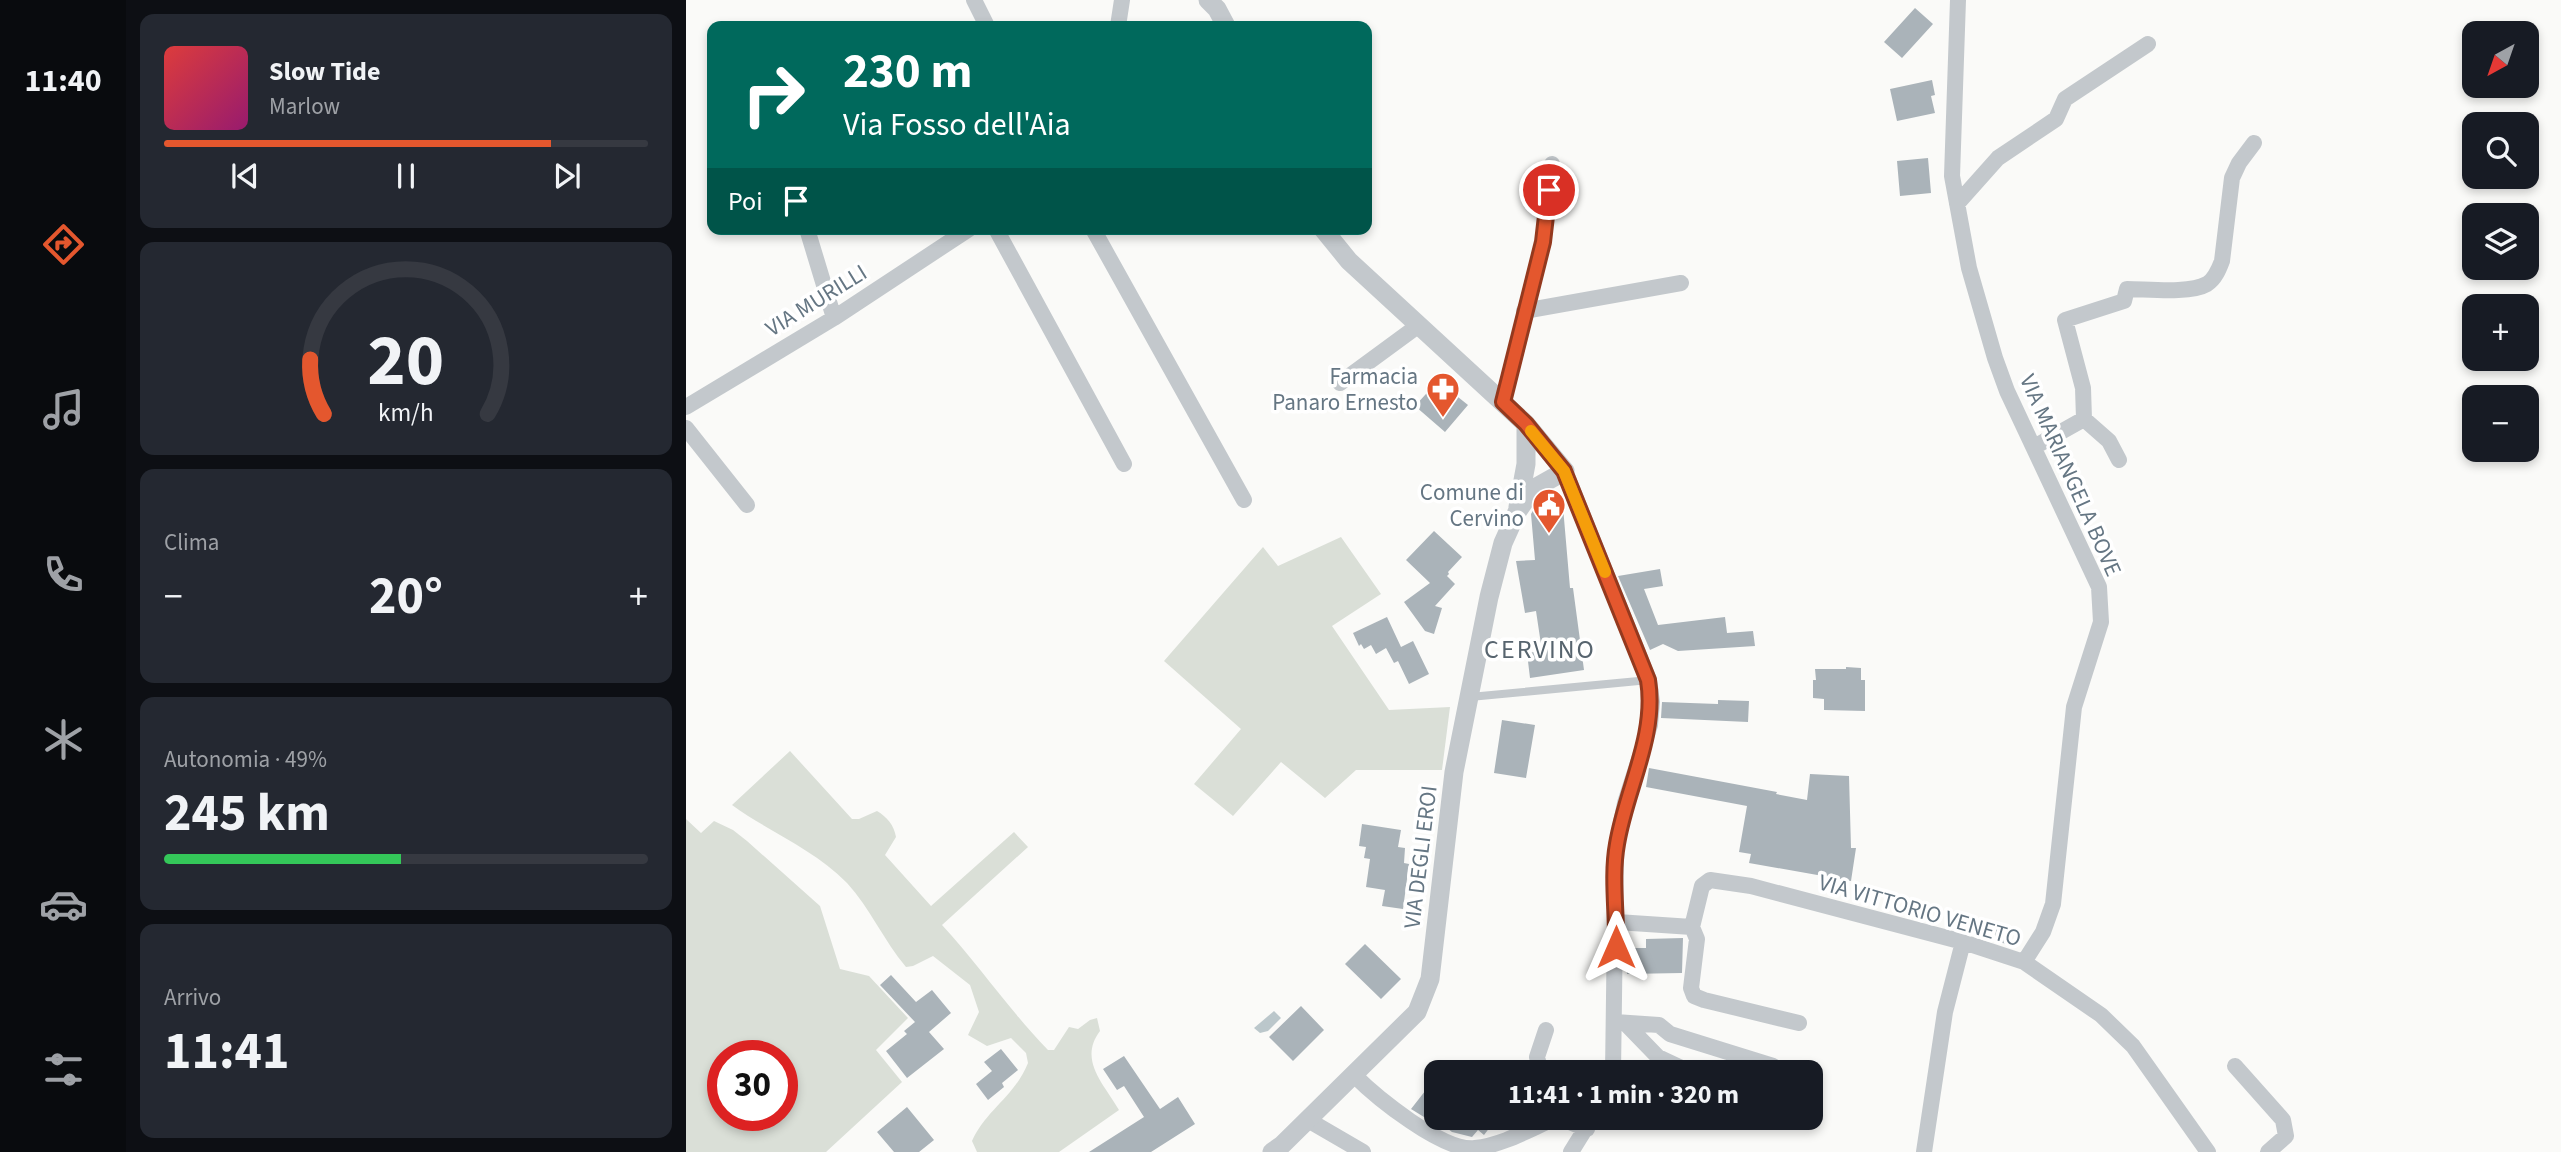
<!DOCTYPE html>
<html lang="it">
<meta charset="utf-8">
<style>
:root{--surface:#171b24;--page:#242831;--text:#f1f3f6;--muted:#9ea1a6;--line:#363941;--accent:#e4572e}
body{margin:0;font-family:"Source Sans 3",sans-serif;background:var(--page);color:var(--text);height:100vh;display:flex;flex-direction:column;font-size:26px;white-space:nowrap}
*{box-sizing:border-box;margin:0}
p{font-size:23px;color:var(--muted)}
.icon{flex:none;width:38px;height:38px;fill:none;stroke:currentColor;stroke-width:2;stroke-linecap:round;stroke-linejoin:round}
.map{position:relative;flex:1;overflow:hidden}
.panel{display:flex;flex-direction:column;gap:14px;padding:14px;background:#0d0f14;width:560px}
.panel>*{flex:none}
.top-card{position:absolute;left:21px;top:21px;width:665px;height:214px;border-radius:14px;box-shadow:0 4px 10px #0003;background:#00695c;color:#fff;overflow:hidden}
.needle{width:46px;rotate:220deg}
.tools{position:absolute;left:1776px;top:21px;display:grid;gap:14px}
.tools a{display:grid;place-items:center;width:77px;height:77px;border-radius:14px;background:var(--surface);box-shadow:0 4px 10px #0003;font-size:35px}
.speed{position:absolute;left:21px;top:1040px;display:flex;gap:14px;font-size:35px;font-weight:700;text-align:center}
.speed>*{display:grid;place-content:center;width:91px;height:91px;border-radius:50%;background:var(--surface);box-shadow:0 4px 10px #0003;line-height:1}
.speed .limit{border:10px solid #d22;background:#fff;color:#111}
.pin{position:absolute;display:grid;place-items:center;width:60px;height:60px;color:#fff;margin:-30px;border:4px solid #fff;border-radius:50%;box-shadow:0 2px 7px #0007}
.me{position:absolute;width:77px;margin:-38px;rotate:0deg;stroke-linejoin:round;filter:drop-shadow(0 0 5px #0008)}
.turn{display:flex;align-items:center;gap:24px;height:147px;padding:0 21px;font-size:32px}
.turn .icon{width:91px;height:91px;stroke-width:2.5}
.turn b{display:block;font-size:49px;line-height:60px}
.then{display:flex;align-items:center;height:66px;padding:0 21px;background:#0003;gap:14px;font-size:26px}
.big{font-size:52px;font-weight:700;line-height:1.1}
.panel .widget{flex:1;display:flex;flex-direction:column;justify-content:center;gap:10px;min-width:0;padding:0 24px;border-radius:14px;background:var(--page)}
.panel .dial{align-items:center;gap:0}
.dial svg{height:182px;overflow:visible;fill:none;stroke:var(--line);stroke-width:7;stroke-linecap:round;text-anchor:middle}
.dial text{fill:var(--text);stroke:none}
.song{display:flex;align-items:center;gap:21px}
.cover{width:84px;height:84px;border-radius:10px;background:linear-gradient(135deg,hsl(0 70% 55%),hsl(320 70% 35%))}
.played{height:7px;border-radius:4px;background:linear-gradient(90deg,var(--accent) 80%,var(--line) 80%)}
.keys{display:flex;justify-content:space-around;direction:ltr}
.heat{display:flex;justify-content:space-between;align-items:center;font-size:38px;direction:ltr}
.charge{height:10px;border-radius:5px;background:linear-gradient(90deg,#34c759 49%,var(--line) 0)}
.trip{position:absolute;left:738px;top:1060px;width:399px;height:70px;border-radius:14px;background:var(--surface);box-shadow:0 4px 10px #0003;font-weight:700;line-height:70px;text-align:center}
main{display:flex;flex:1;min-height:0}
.tab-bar{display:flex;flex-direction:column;width:126px;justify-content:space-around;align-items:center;background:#090b0e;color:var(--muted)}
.tab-bar .icon{width:49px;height:49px}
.tab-bar .active{color:var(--accent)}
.tab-bar b{font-size:32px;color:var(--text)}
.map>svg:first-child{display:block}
</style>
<main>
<nav class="tab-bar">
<b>11:40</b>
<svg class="icon active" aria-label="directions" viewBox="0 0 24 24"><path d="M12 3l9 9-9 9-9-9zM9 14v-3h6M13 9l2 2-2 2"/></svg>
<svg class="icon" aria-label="music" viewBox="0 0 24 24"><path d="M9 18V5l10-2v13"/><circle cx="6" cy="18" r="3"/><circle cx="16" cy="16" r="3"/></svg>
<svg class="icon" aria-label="phone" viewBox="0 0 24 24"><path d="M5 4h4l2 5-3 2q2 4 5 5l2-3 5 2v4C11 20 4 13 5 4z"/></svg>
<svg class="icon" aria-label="climate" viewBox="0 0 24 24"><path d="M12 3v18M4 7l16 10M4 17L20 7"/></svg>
<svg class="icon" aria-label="car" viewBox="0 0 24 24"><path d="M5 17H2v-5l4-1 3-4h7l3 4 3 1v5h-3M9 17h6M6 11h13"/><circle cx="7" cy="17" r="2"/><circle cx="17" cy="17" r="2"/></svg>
<svg class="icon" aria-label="filters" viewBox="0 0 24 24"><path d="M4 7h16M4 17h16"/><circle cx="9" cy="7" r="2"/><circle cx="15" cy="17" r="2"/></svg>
</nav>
<section class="panel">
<div class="widget">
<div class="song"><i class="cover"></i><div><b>Slow Tide</b><p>Marlow</p></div></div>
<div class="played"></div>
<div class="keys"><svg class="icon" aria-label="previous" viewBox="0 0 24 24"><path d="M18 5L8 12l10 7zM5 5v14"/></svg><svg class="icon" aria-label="pause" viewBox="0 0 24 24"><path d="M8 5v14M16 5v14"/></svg><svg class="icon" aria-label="next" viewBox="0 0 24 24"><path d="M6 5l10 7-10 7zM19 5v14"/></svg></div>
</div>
<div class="widget dial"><svg viewBox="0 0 100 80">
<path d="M14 69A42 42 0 1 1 86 69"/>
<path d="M14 69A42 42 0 0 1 8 45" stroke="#e4572e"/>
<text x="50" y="56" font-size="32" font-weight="700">20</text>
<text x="50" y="72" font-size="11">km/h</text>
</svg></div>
<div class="widget"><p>Clima</p>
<div class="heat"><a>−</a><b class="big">20°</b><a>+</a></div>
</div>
<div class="widget"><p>Autonomia · 49%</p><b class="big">245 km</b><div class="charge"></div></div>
<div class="widget"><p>Arrivo</p><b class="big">11:41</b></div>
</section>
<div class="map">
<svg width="1875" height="1152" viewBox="0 0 1875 1152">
<rect width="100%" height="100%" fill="#fafaf8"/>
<path fill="#dadfd7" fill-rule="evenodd" d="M655 537 695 594 646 626 703 710 764 707 756 770H670L639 798 595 762 547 816 508 784 555 729 478 661 577 547 592 566Z
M104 751 166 819H173L191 811C201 817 208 825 210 837L199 855 245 906 328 832 342 847 256 925C293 965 324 1011 362 1050H368L383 1027 392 1029 404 1020 411 1018 414 1031C392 1060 418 1084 433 1110L373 1152H291L286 1141C300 1110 329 1096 342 1063L340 1053 325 1038 301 1046 282 1035 293 1012 284 985 247 956 227 966 220 967C198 941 184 908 161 883 128 849 83 832 46 805Z
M0 819 15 833 28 821 47 830 61 841 134 906 154 969 183 976 222 1018 190 1050 216 1082 140 1152H0ZM37 1055H96V1115H37Z"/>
<path fill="#bbc7cb" d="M588 1011 595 1018 582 1031 574 1033 568 1028Z"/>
<path fill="#aab3b9" d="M1229 8 1247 24 1216 58 1198 42Z
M1246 80 1249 95 1245 96 1249 113 1211 121 1204 89Z
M1242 158 1245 193 1214 196 1211 161Z
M749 384 759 393 762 389 782 405 759 432 729 406Z
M877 507 884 588H887L898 670 844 678 841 653 856 651 850 611 839 613 830 561 849 560 845 514 848 509Z
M748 531 776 557 762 572 763 574 761 576 769 584 749 606 756 608 748 634 739 631 718 602 744 583 720 560Z
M974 569 977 586 958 589 972 625 1039 617 1041 633 1067 631 1069 646 992 651 977 644 964 650 932 576Z
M701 617 715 647 727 641 743 674 723 684 712 661 708 663 700 648 690 654 685 645 678 649 675 644 673 646 667 633Z
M1160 667 1175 668V680H1179V711L1138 710V699L1127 698V680H1130L1129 669H1160Z
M1032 700 1063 701 1062 722 975 718 976 702 1032 704Z
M816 720 849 725 840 778 808 773Z
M963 768 1091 792 1090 794 1121 800 1124 774 1163 776 1165 848H1170L1165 881 1063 863 1065 854 1053 852 1061 806 960 787Z
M676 824 715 830 712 847 719 848 718 863 723 864 717 909 696 906 699 890 680 887 684 859 678 858 680 847 673 846Z
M1311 925 1324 929 1321 944 1308 941Z
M997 938 996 973 941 974 940 948H960V939Z
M679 944 715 979 695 999 659 964Z
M205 975 230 1002 246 990 265 1013 243 1032 258 1049 221 1078 200 1051 221 1034 218 1031 229 1022 194 985Z
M615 1006 638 1030 607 1061 583 1037Z
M315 1049 332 1070 316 1083 318 1087 302 1100 290 1084 306 1071 298 1062Z
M438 1056 474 1109 492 1097 509 1124 465 1152H403L458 1117 438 1086 431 1090 417 1069Z
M743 1086 751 1092V1118H811L798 1135 792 1130 786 1137 766 1132 741 1113 738 1117 725 1109Z
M221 1107 248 1140 233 1152H208L191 1132Z"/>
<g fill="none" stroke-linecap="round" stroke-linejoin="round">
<path stroke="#c3c8cc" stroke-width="8" d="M784 697 963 680"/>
<path stroke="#c3c8cc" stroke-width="16" d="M288 0 301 26
M1272 0 1266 176 1283 268 1309 358 1321 391 1413 587 1415 622 1388 707 1367 904 1357 932 1338 962
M432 26 436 0
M1271 204 1312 158 1370 119 1379 99 1462 44
M121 229 148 318
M310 229 438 464
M407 229 558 500
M838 311 995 283
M654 383 733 325
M817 402 857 242 866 164
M0 407 148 318 283 229
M1398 419 1423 441 1433 460
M0 428 61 505
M1348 447 1398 419 1397 388 1379 320 1438 301 1441 289C1461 289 1504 294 1521 284 1529 279 1533 269 1536 261L1546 178 1553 163 1568 143
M879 471 963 680 966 702 964 725 939 803 930 847 927 1073
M931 922 1006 927 1016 886 1024 880 1065 886 1277 942 1338 962 1415 1015 1447 1046 1522 1152
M1006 927 1011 939 1005 988 1008 996 1018 1000 1113 1023
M929 1022 973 1025 984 1034 1087 1066
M939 1023 972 1057 1006 1073
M1549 1066 1597 1120 1600 1136 1582 1152
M855 1073 851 1057 860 1030
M668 1075C690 1097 757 1152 789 1148 817 1145 844 1129 870 1118
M874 1118 901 1129
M622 1120 677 1152
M885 1152 906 1118
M1238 1152 1259 1012 1277 942"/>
<path stroke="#c3c8cc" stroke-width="19" d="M522 0 531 9 540 26
M832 507 840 464V424
M586 1152 596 1145 731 1012 744 979 768 772 803 597 817 543 831 512 847 489 879 471 840 424 663 261 637 229"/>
</g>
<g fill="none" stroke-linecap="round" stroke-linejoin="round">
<defs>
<path id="route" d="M863 190 857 242 817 402 840 424 878 471 962 680C971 736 940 789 931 844 925 877 931 913 930 947"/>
</defs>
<use href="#route" stroke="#94391e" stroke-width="18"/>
<use href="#route" stroke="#e4572e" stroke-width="12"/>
<path stroke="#f59e0b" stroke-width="12" d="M845 431 878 471 919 572"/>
</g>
<defs>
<symbol id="pharmacy-pin" viewBox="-11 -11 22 30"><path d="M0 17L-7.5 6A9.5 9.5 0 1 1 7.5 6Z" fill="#e4572e" stroke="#fff"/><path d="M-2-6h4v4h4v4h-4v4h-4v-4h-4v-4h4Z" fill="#fff"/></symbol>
<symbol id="civic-pin" viewBox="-11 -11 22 30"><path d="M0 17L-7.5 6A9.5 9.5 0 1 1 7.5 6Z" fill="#e4572e" stroke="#fff"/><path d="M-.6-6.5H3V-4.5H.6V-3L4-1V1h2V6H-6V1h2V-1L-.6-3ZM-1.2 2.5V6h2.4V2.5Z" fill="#fff"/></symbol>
</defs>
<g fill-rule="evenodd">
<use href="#pharmacy-pin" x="738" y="370" width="38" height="52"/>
<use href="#civic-pin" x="844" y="486" width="38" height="52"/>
</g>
<g text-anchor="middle" stroke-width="7" stroke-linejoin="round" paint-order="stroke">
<g font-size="23" fill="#657683" stroke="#fff">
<text transform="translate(130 300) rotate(-32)" y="8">VIA MURILLI</text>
<text transform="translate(1385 475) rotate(66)" y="8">VIA MARIANGELA BOVE</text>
<text transform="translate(734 857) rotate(-83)" y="8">VIA DEGLI EROI</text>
<text transform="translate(1234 910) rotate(16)" y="8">VIA VITTORIO VENETO</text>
</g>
<g font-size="23" fill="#657683" stroke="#fff" text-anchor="end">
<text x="732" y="384">Farmacia<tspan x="732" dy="26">Panaro Ernesto</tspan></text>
<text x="838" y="500">Comune di<tspan x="838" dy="26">Cervino</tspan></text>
</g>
<g font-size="26" letter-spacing="2" fill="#57646e" stroke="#fff">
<text x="854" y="658">CERVINO</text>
</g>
</g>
</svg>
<div class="tools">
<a><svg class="needle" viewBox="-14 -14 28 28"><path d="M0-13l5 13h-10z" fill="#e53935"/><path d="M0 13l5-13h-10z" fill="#9ea1a6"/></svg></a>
<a><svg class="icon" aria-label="search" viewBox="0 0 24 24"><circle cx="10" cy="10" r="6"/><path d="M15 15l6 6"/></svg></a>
<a><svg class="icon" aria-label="layers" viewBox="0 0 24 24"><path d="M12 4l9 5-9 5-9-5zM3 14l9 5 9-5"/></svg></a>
<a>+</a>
<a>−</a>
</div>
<div class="speed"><div class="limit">30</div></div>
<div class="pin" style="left:863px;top:190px;background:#d93025"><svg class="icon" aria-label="arrive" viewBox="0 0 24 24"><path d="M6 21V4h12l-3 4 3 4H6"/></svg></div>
<svg class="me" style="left:930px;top:947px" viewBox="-20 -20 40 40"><path d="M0-17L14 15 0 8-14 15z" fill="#e4572e" stroke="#fff" stroke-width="4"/></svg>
<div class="trip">11:41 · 1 min · 320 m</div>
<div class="top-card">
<div class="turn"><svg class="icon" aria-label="right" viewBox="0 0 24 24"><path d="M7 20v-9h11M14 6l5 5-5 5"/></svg><div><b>230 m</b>Via Fosso dell'Aia</div></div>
<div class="then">Poi<svg class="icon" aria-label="arrive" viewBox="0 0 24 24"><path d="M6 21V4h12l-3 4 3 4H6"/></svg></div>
</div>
</div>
</main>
